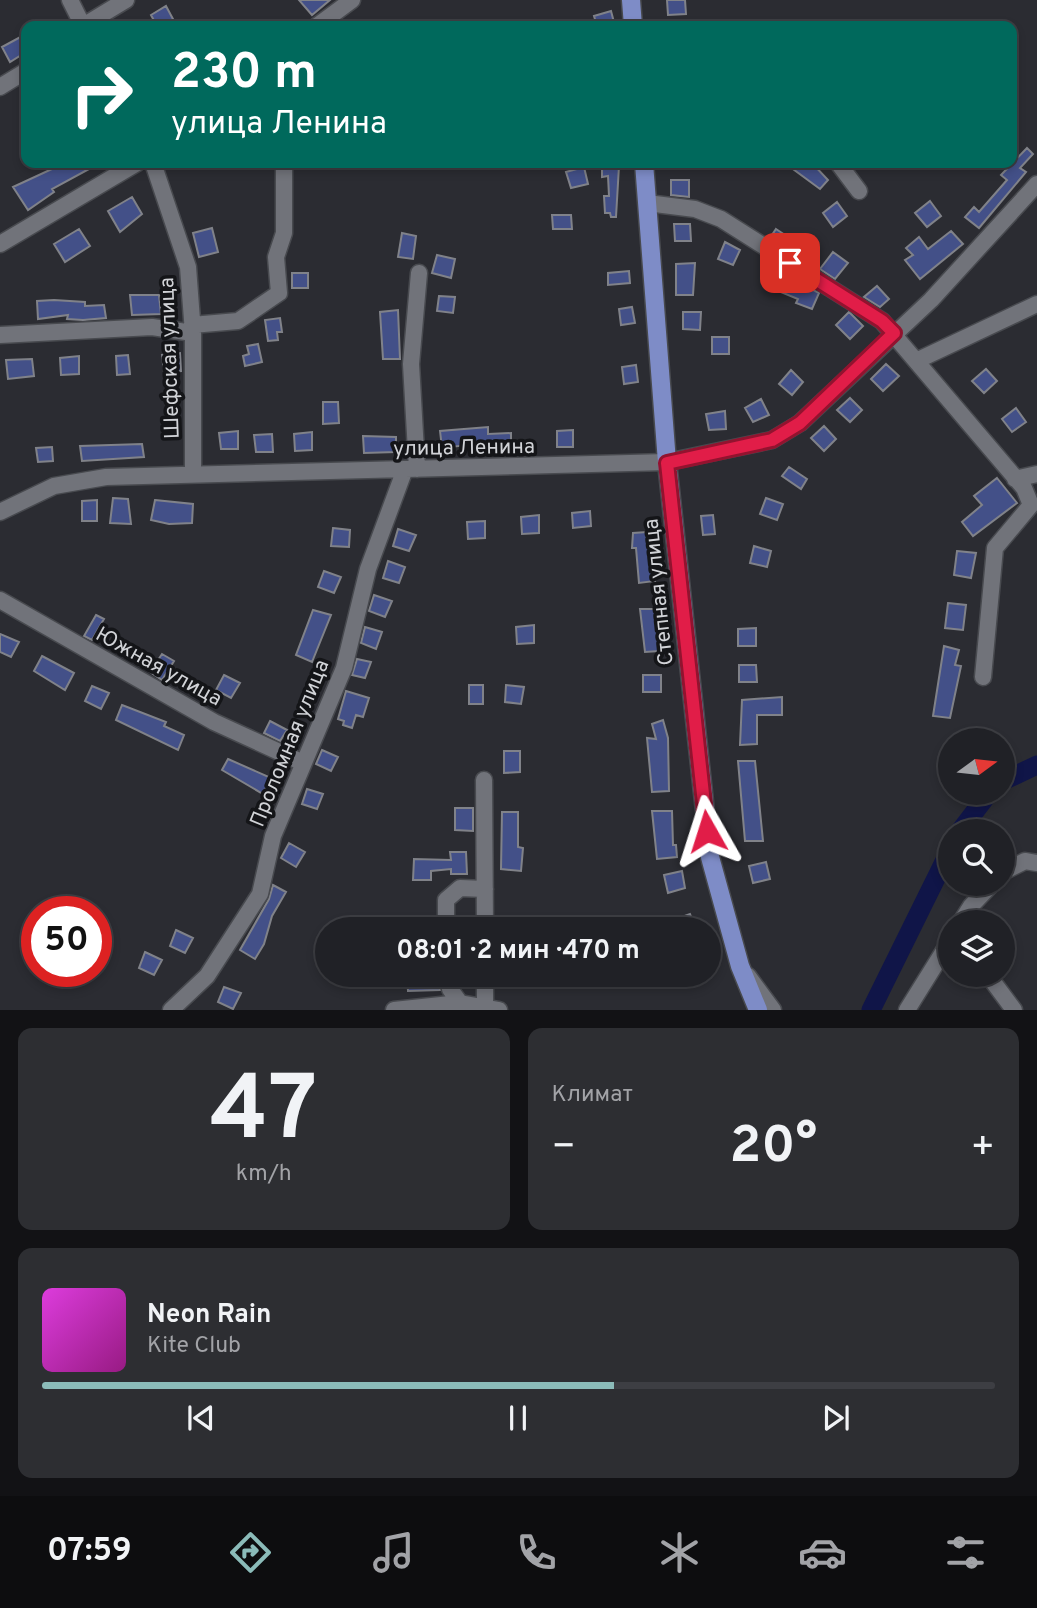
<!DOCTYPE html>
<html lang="ru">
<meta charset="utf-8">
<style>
:root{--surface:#202126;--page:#2d2e32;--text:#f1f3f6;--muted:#a2a3a7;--line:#3d3e43;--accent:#8bbbb9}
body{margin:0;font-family:Overpass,sans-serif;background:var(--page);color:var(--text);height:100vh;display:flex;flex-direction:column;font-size:26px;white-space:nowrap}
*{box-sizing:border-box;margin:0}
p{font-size:23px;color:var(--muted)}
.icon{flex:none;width:38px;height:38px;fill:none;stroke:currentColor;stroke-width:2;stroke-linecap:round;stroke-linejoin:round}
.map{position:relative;height:1010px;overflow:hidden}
.details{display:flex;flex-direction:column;gap:18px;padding:18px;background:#121215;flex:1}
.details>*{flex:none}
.hud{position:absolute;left:21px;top:21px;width:996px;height:147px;border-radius:14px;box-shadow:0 4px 10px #0003,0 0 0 2px var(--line);background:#00695c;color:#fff;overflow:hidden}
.needle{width:46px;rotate:75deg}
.tools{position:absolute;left:938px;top:728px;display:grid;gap:14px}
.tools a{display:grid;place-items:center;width:77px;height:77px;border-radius:50%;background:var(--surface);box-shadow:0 4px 10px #0003,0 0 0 2px var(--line);font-size:35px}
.speed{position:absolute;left:21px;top:896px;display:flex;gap:14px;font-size:35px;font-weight:700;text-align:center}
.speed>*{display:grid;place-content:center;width:91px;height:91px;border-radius:50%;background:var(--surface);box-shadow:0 4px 10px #0003,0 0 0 2px var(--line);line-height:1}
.speed .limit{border:10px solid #d22;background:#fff;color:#111}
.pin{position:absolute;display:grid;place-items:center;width:60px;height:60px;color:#fff;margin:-30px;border-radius:14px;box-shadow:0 4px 10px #0006}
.me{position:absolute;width:77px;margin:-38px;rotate:354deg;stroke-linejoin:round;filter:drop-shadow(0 0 5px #0008)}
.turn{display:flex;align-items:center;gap:24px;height:147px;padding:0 35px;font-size:32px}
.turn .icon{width:91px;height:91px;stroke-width:2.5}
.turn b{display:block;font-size:49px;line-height:60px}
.big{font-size:52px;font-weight:700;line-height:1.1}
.details .widget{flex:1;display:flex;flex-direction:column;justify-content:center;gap:10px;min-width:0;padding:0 24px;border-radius:14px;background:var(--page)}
.details .dial{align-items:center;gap:0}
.dial b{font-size:91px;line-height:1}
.song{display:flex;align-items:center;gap:21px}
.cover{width:84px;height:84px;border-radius:10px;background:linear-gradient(135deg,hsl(300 70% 55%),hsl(310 70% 35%))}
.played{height:7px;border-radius:4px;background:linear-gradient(90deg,var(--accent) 60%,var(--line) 60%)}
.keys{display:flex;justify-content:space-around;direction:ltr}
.heat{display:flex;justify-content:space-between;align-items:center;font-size:38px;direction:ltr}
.details .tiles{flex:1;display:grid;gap:18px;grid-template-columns:1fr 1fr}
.widget:last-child{grid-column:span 2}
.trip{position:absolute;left:315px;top:917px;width:406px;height:70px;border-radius:35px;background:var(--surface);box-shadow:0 4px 10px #0003,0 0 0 2px var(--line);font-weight:700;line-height:70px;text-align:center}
.tab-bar{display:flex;height:112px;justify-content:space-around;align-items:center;background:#0d0d0f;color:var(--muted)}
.tab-bar .icon{width:49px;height:49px}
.tab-bar .on{color:var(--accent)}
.tab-bar b{font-size:32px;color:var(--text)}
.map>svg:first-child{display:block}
</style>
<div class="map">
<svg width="1037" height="1010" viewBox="0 0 1037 1010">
<rect width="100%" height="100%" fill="#2b2c32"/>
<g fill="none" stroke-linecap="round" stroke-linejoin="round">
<path stroke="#101548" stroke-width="19" d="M1003 781 1037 765
M960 831 989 793
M871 1010 950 850"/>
</g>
<path fill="#435088" stroke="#808289" stroke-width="2" d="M299 0H330L312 15Z
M667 0H685L686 14 668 15Z
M166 6 174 21 157 26 151 15Z
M611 11 615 26H597L594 16Z
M26 34V52L10 62 2 47Z
M1027 148 1033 154 1020 168 1026 172 979 228 965 217 974 207 979 212 1007 180 1001 175Z
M49 163H100L52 189 54 192 28 210 13 187 52 169Z
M798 163H812L828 180 820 189 793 169Z
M619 166 616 217H611L610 213H605L604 196H609L608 176 602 177V167Z
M584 167 588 184 571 188 566 172Z
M671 180H689V197L671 195Z
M132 197 142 214 120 232 108 211Z
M930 201 941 216 927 227 915 213Z
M837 202 847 216 833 227 823 213Z
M552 215H571L572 229H553Z
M674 224H690L691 241H675Z
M212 228 218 252 199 257 193 233Z
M79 229 90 246 65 262 54 244Z
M776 229 797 243 791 251 770 238Z
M951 231 963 244 920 279 905 260 913 255 906 248 919 237 928 249Z
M402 233 416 236 413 259 398 257Z
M725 242 740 250 733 265 718 259Z
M833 252 848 263 835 279 820 269Z
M437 255 455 259 451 278 432 273Z
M695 263 693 295H676V264Z
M629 271 630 283 608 285V273Z
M778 271 819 293 812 309 796 303 798 299 771 288Z
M292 273H308V288H292Z
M877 286 889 299 880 307 864 297Z
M130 295H159L161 314 132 315Z
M439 296 455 297 453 313 437 311Z
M54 300 85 302V306L104 305 106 318 83 320 67 319 68 315 38 319 37 301Z
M632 307 635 323 621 325 619 309Z
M398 310 400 359H383L380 312Z
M683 312H701L700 330 683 329Z
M849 312 863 326 850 339 836 325Z
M280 318 282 332H277L278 340 268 341 265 320Z
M712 337H729V354H712Z
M258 344 262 362 245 366 243 356 249 354 247 346Z
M180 353 181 371 164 372 162 355Z
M128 355 130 374 117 375 116 356Z
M79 356V374L61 375 60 358Z
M32 359 34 376 8 379 6 360Z
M886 364 899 376 883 391 871 379Z
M636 365 638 382 624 384 622 367Z
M986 369 997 381 984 393 972 381Z
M791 370 803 382 792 395 779 384Z
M850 398 862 410 850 422 837 410Z
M761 399 769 415 753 422 745 408Z
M323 402H338L339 423 323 424Z
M1016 408 1026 422 1012 432 1002 419Z
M725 411 726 429 709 430 706 414Z
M824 426 836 439 824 451 811 438Z
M488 427V434L511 433V448H477L476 444 442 448 440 431Z
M573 430V447H557V431Z
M238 431V449H221L219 433Z
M312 432V450L295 451 294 434Z
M272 434 273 452H256L254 435Z
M363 436 396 437V452L364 453Z
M142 444 144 457 82 461 80 446Z
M52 447 53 461 38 462 36 448Z
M789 467 807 479 801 489 782 476Z
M997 478 1017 503 973 536 962 522 982 505 974 496Z
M113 498 128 499 131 524 110 523Z
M766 498 783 504 777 520 760 514Z
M97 500V521H82V501Z
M155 500 193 504 192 523 169 524 151 520Z
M590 511 591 526 573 528 572 513Z
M539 515V533L522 534 521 517Z
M713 515 715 534 703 535 701 516Z
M485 521V538L468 539 467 522Z
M333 528 350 530 349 547 331 546Z
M398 529 416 535 409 551 393 546Z
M647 532 655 581 639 583 636 548H632L633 533Z
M754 546 771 551 767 567 750 563Z
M957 551 976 553 971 578 954 575Z
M388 561 405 567 399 583 383 578Z
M324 571 341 577 334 593 318 587Z
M374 595 392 601 385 617 369 611Z
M948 603 966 605 963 630 945 628Z
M640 609H657L659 651 645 652Z
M313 610 331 615 312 662 296 655Z
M96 615 104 619 92 640 84 636Z
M534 625V643L517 644 516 627Z
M365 627 382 632 376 649 361 643Z
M756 628V646H738V629Z
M0 634 19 642 11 657 0 652Z
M944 646 959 650 955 665 961 666 950 718 933 716Z
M162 654 174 661 162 680 150 672Z
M42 656 74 673 65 690 34 671Z
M357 659 371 662 365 678 352 675Z
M739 665H756L757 682H739Z
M224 675 240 683 231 698 216 690Z
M643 675H661V692H643Z
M469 685H483V704H469Z
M506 685 524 687 521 704 505 702Z
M92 686 109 693 101 709 85 701Z
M346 691 369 698 363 717 356 715 352 728 343 725 344 721 338 719Z
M782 697V715H757V744L740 745 742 700Z
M122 705 166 722 164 726 184 735 178 750 116 720Z
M663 720 668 738 669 791 652 792 647 738 656 739 652 724Z
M270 721 287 730 280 741 264 733Z
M322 750 338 757 331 771 316 764Z
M504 751H520V772L504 773Z
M228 759 271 778 263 794 222 770Z
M738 761H755L763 841H745Z
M307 789 323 794 317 809 302 804Z
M455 808H473V831L455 830Z
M652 811H672L673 845H676L677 857 657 859Z
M502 812H518V847L523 848 521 871 501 869Z
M289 843 305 852 296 867 281 858Z
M450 852H466L467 874H451V869L431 871V880H413L414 859 451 860Z
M766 862 770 879 753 883 749 866Z
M682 871 685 888 668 893 664 875Z
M273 885 286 892 272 916 264 944 255 959 240 950 269 899Z
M690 914 696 929H677L673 920Z
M176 930 193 938 185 953 170 946Z
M145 952 162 960 154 975 139 968Z
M407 975H438L440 990 408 991Z
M224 987 241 993 233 1009 218 1002Z"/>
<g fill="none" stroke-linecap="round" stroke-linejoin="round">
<defs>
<path id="minor" d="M70 0 83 26
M83 26 126 0
M317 26 352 0
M0 87 26 71
M153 163 188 267 193 333V474
M838 163 859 191
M647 203 695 209 721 219 882 321 1024 488 1031 505 995 548 983 677
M0 244 137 163
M192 325 238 321 279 293 276 257 284 233V163
M0 335 152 327 193 333
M916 361 1037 304
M417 469 411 364 419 273
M1015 479 1037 474
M0 512 54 486 106 477 667 462 772 440 800 423 931 300 1037 184
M0 600 214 722 301 762
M484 780 485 929
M1003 872 1025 861 1037 863
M961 922 971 906 992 884
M446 929V900L460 888 485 889
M448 975 450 989 460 1003
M485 975V1007
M988 975 1014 1010
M748 976 773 1010
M171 1010 207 976 260 894 273 836 344 668 368 569 405 469
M394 1010 460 1003 499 1010
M907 1010 950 941"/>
<path id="major" d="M631 0 633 26
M644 163 667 462 710 857 740 966 758 1010"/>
</defs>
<use href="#minor" stroke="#484a4f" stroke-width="19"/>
<use href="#major" stroke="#484a4f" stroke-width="21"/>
<use href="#minor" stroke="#71737a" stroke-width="16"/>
<use href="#major" stroke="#7e8cc7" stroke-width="18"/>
</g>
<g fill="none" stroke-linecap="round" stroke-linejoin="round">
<defs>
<path id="route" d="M707 831 667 463 772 440 800 423 894 333 882 321 790 263"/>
</defs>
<use href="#route" stroke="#92132f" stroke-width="18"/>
<use href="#route" stroke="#e11d48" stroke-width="12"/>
</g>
<g text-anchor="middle" stroke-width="7" stroke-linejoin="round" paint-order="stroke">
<g font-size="21" fill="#d1d3d7" stroke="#141518">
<text transform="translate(169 358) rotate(-92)" y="7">Шефская улица</text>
<text transform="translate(464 447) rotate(-1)" y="7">улица Ленина</text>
<text transform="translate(658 592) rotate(-96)" y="7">Степная улица</text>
<text transform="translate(159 666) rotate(29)" y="7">Южная улица</text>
<text transform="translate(289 743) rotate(-68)" y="7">Проломная улица</text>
</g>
</g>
</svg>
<div class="tools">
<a><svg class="needle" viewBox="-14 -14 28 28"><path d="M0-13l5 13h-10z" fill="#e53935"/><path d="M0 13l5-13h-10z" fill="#a2a3a7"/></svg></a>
<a><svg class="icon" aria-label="search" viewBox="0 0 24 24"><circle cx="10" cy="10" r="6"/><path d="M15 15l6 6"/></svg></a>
<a><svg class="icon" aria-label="layers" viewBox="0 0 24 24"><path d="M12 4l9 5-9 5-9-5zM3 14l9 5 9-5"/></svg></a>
</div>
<div class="speed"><div class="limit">50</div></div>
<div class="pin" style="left:790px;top:263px;background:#d93025"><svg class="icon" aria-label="arrive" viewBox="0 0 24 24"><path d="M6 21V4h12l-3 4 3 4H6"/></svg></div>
<svg class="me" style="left:707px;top:831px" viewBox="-20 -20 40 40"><path d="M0-17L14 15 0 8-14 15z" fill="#e11d48" stroke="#fff" stroke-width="4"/></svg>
<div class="trip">08:01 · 2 мин · 470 m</div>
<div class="hud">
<div class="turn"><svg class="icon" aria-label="right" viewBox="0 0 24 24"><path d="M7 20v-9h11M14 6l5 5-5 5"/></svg><div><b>230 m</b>улица Ленина</div></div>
</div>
</div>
<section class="details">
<div class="tiles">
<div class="widget dial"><b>47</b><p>km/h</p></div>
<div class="widget"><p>Климат</p>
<div class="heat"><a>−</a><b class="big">20°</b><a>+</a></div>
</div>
<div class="widget">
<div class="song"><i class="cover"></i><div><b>Neon Rain</b><p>Kite Club</p></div></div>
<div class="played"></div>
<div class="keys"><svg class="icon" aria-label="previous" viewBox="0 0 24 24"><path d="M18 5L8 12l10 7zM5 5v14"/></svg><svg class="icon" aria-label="pause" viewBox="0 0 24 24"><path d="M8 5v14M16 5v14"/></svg><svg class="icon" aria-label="next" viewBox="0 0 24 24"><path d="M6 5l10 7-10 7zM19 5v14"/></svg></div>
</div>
</div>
</section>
<nav class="tab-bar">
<b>07:59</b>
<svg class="icon on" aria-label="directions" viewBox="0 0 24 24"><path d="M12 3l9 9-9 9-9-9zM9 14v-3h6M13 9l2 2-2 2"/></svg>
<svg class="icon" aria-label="music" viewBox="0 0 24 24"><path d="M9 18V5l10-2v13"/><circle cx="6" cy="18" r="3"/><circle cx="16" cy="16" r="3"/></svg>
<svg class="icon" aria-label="phone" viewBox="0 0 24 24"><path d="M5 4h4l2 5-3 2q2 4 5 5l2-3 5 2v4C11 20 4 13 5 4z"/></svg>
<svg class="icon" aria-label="climate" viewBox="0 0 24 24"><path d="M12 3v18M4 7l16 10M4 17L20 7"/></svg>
<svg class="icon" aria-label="car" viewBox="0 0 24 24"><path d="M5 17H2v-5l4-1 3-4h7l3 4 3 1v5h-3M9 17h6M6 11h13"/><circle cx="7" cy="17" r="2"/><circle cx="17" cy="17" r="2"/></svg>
<svg class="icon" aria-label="filters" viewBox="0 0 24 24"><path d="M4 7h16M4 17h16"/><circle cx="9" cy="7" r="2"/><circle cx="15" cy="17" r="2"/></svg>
</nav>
